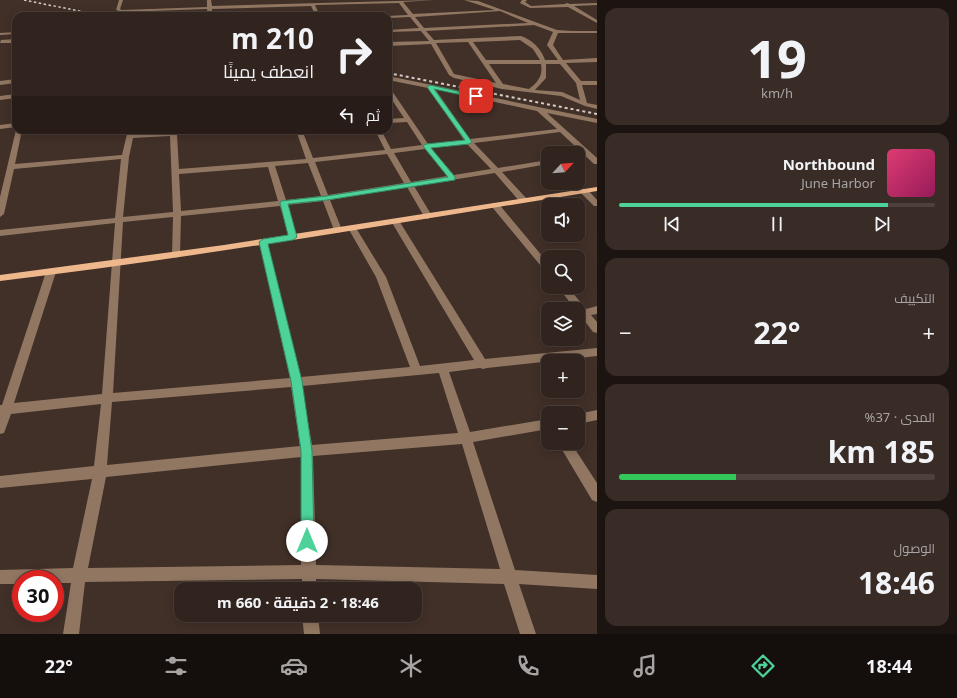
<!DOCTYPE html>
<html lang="ar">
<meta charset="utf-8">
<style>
:root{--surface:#31241e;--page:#392c27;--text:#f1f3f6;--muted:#a8a4a4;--line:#4c413c;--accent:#4dd39a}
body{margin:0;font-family:"Noto Sans",Cairo,sans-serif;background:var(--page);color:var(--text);direction:rtl;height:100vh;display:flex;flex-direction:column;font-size:15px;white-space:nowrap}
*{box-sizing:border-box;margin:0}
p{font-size:13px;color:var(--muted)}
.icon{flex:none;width:22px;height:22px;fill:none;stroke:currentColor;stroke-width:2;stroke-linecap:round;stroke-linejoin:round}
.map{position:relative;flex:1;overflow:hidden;direction:ltr}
.details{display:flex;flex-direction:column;gap:8px;padding:8px;background:#1b1410;width:360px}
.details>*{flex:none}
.banner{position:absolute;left:12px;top:12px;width:380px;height:122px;border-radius:12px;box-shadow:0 2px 10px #0003,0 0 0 1px var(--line);direction:rtl;background:#31241e;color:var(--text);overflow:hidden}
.needle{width:26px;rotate:64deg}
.tools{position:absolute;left:541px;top:146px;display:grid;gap:8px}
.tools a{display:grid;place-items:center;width:44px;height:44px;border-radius:8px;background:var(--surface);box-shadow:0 2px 10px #0003,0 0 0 1px var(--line);font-size:20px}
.speed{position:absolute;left:12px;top:570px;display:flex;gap:8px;font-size:20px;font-weight:700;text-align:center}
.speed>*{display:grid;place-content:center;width:52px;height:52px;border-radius:50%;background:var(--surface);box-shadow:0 2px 10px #0003,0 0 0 1px var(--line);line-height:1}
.speed .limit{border:6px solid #d22;background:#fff;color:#111}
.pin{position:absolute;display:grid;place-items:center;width:34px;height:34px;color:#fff;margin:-17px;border-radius:8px;box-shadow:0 2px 6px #0006}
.me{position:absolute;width:44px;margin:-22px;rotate:0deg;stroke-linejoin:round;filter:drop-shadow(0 0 3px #0008)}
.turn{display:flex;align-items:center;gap:14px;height:84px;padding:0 12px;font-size:18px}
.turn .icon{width:52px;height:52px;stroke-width:2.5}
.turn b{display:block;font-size:28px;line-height:34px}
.then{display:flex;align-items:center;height:38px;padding:0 12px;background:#0003;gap:8px;font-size:15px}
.big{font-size:30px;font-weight:700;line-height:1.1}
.details .card{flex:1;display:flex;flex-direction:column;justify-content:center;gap:6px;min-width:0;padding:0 14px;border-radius:12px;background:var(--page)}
.details .dial{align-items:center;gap:0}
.dial b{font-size:52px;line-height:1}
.song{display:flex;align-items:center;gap:12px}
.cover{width:48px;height:48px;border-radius:6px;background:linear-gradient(135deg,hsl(340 70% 55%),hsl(330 70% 35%))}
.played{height:4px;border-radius:2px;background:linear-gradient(90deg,var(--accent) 85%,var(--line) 85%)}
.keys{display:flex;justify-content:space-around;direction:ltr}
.heat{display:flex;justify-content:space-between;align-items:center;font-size:22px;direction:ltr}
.charge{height:6px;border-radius:3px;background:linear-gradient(90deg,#34c759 37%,var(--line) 0)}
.trip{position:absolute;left:174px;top:582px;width:248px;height:40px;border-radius:12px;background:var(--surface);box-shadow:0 2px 10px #0003,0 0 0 1px var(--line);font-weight:700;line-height:40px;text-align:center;direction:rtl}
.menu{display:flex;height:64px;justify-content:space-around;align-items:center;background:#140e0c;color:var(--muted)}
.menu .icon{width:28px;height:28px}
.menu .selected{color:var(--accent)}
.menu b{font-size:18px;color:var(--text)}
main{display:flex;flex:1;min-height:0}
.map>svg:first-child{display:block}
</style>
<main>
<section class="details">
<div class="card dial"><b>19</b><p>km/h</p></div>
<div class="card">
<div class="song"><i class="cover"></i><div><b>Northbound</b><p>June Harbor</p></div></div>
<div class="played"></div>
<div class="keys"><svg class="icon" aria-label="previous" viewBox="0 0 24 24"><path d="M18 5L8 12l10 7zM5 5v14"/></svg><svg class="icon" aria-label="pause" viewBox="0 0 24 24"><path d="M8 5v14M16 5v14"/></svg><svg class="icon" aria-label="next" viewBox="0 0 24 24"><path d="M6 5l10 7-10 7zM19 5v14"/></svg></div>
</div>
<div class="card"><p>التكييف</p>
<div class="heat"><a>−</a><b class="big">22°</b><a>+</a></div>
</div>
<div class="card"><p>المدى · 37%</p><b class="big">185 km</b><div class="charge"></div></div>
<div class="card"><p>الوصول</p><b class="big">18:46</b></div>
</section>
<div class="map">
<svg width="597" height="634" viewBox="0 0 597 634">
<rect width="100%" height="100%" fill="#413028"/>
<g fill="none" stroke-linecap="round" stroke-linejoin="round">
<path fill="#917762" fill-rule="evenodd" d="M119 0H123L120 9 122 10 207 7V0H211L212 6 435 0 403 2 413 14 495 10 464 0 478 1 557 30 572 31H597V33H558L553 45 563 60 597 58V62L566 63 581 81H597V85H582L587 103 597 105V109L585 106 561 96 502 89 454 78 449 75 431 44 388 46V42L429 41 421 31 388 32V30L419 28 410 17 388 18V16H386L408 15 399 3 315 5 320 16H316L311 6 212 9V16H208L207 9 122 12 116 10ZM500 11 528 23 424 28 415 17ZM534 25 553 32 547 45 558 60H545C541 49 533 40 521 36L434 40 426 31ZM520 40 533 49 540 60H486L473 42ZM468 42 496 83 454 74 436 43ZM489 64H541C543 76 538 82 529 89L503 84ZM546 64H560L576 83 580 100 562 92 535 90 546 78Z
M522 0H527L525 2 531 6 565 4 567 3 570 4 597 3V5L574 6 597 20V23L568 7 530 8 520 3Z
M16 32V34L0 35V33Z
M16 39V43H0L1 40Z
M388 76 597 119V123L547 113 597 158V164H594L560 132 474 143 498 168 548 160V164L502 172 526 198V202H520L495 173 414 186 432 216 428 219 425 218 407 187 330 200 342 230 338 233 334 230 323 201 287 205 297 237 293 240 289 237 280 206 181 216 180 255 176 258 172 255 173 217 123 222 113 393 290 378 259 242 263 239 267 242 301 377 410 367 376 277 348 228 352 225 356 228 386 277 420 366 474 360 391 221 392 219H398L485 359 597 348V356L487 368 483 369 480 368 449 372 470 432 548 419V429L473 442 515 570 597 575V589L519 584 536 634H520L504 584 316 579V589H302V579L85 582 79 634H63L71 583H55V579H21V584H0V570L73 568 92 479 0 488V476L94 466 101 404 11 414 4 433 0 434V405H2L46 272 51 269 56 272 14 403 102 394 115 223 0 236V230L115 218 121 159 14 169 4 214 0 217V197L16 130H22L15 164 122 155 128 130H134V134L170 132V130H176V131L243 130 240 132 177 135 179 169 306 159 296 130H302L313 158 385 150 375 130H381L391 149 422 145 407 122 388 123V119L404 118 388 94V87L390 88 428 144 464 140 428 88 388 80ZM435 89 537 111 557 129 470 139ZM170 136 173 212 123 217 129 157 133 138ZM467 144 491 169 454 175 431 148ZM425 149 447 176 411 182 394 153ZM387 154 404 183 328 195 315 162ZM308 163 321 196 286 200 275 166ZM268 167 278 201 181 211 179 174ZM439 373 458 433 312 445 302 386ZM291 387 300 446 107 465 112 402ZM462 444 500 569 316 565 313 456ZM301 457V565L88 568 106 477Z
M16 79V83L0 85V81Z
M16 94V98L0 100V96Z
M16 123V127L0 129V125Z
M581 189H587L597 200V206H594L581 193Z
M492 203H498L548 263V272L545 271 492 207Z
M558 287H568L586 309 597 306V314L591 315 597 322V333L593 332 578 312V309H575Z
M597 410V420L578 424V414Z
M558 443H571L597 483V502L592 500Z
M302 615H318L320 634H304Z"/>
<path fill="#eeb88c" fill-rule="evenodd" d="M597 187V191C398 223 200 257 0 281V275L224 245Z"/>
<path stroke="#d9cdc8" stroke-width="1.5" stroke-dasharray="2.5 2.5" stroke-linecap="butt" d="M24 0 104 16"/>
<path stroke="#d9cdc8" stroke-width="2" stroke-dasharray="3 3" stroke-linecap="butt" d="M388 73 597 114"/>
</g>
<path fill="#4dd39a" stroke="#328964" d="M430 85 479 96 476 98 434 89 472 142 469 144 431 148 455 177V180L327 200 288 204 297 237 293 240 268 244 302 381 312 451 314 541 312 546 307 548 303 546 301 541V451L291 381 259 242 263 239 288 235 280 203 281 201 327 196 448 177 423 146 426 144 465 140 427 87Z"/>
</svg>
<div class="tools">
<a><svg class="needle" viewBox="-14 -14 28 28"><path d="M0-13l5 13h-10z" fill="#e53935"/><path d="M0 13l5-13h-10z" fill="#a8a4a4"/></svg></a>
<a><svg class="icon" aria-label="sound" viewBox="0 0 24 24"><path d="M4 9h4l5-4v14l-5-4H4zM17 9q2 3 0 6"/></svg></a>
<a><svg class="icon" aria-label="search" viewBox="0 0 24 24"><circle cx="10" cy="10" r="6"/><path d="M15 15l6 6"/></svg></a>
<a><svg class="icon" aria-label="layers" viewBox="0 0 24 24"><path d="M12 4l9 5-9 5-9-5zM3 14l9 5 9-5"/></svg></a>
<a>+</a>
<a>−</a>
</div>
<div class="speed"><div class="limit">30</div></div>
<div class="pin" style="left:476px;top:96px;background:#d93025"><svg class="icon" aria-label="arrive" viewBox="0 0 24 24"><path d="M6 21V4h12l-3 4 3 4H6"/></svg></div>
<svg class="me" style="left:307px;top:541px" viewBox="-20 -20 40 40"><circle r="19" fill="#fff"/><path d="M0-13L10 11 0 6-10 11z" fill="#4dd39a"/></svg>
<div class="trip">18:46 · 2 دقيقة · 660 m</div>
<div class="banner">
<div class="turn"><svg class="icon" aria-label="right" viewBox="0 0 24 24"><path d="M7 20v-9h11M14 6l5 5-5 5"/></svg><div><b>210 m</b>انعطف يمينًا</div></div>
<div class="then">ثم<svg class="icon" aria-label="left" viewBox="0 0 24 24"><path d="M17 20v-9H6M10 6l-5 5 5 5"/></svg></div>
</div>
</div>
</main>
<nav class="menu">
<b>18:44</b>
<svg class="icon selected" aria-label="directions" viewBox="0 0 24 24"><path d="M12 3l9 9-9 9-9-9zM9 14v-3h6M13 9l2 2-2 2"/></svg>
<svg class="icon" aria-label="music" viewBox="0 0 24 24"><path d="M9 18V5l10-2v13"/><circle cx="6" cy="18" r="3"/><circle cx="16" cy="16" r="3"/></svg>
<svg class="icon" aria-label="phone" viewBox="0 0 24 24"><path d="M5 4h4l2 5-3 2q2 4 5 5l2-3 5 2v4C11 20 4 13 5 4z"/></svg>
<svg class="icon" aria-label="climate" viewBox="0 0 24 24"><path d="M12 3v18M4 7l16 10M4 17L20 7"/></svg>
<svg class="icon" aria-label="car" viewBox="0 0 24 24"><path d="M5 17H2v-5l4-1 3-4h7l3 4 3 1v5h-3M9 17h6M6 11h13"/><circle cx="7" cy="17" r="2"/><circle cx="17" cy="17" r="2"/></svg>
<svg class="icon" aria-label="filters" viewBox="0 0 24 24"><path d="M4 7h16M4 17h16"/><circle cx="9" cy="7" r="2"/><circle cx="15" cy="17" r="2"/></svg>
<b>22°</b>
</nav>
